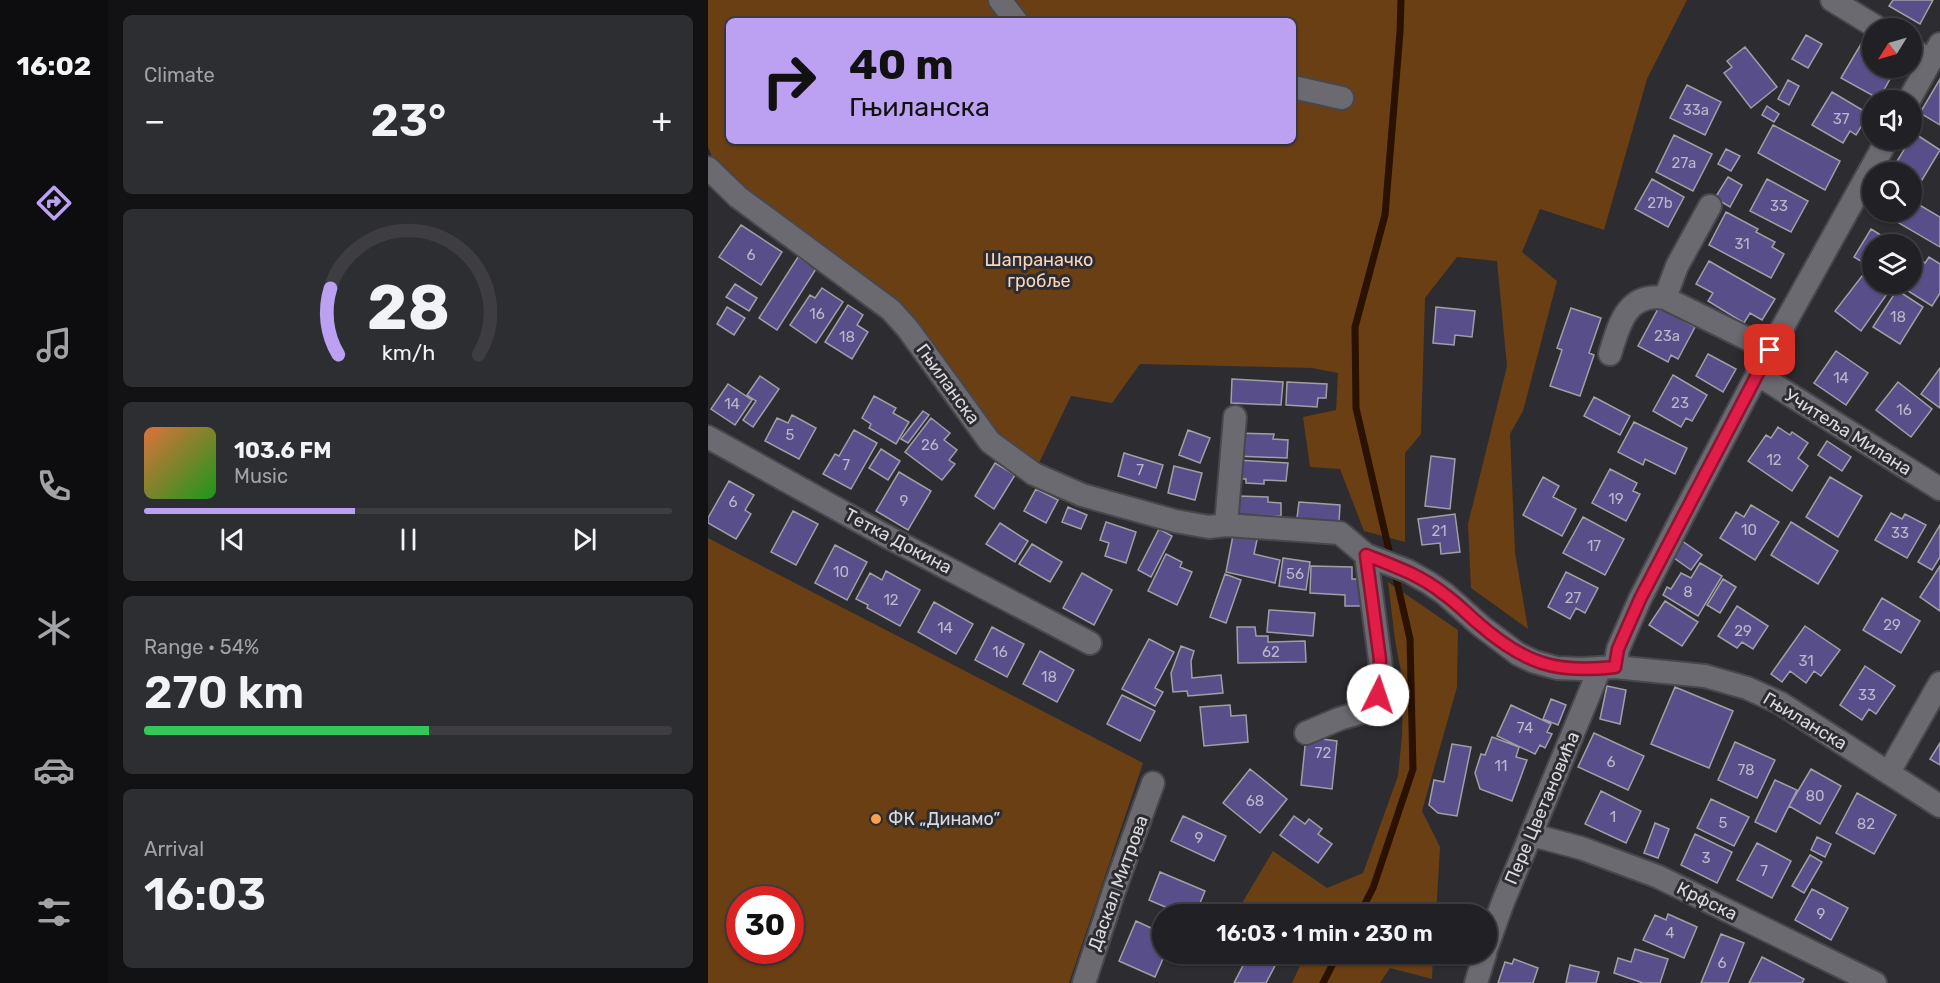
<!DOCTYPE html>
<meta charset="utf-8">
<style>
:root{--surface:#212125;--page:#2d2e32;--text:#f1f3f6;--muted:#a2a3a7;--line:#3e3e42;--accent:#bca0f2}
body{margin:0;font-family:Rubik,sans-serif;background:var(--page);color:var(--text);height:100vh;display:flex;flex-direction:column;font-size:22px;white-space:nowrap}
*{box-sizing:border-box;margin:0}
p{font-size:20px;color:var(--muted)}
.icon{flex:none;width:33px;height:33px;fill:none;stroke:currentColor;stroke-width:2;stroke-linecap:round;stroke-linejoin:round}
.map{position:relative;flex:1;overflow:hidden}
.drawer{display:flex;flex-direction:column;gap:15px;padding:15px;background:#121214;width:600px}
.drawer>*{flex:none}
.banner{position:absolute;left:18px;top:18px;width:570px;height:126px;border-radius:9px;box-shadow:0 2px 4px #0004,0 0 0 2px var(--line);background:#bca0f2;color:#111;overflow:hidden}
.needle{width:39px;rotate:233deg}
.buttons{position:absolute;left:1154px;top:18px;display:grid;gap:12px}
.buttons a{display:grid;place-items:center;width:60px;height:60px;border-radius:50%;background:var(--surface);box-shadow:0 2px 4px #0004,0 0 0 2px var(--line);font-size:30px}
.speed{position:absolute;left:18px;top:886px;display:flex;gap:12px;font-size:30px;font-weight:700;text-align:center}
.speed>*{display:grid;place-content:center;width:78px;height:78px;border-radius:50%;background:var(--surface);box-shadow:0 2px 4px #0004,0 0 0 2px var(--line);line-height:1}
.speed .limit{border:9px solid #d22;background:#fff;color:#111}
.pin{position:absolute;display:grid;place-items:center;width:51px;height:51px;color:#fff;margin:-26px;border-radius:12px;box-shadow:0 3px 9px #0006}
.me{position:absolute;width:66px;margin:-33px;rotate:4deg;stroke-linejoin:round;filter:drop-shadow(0 0 4px #0008)}
.turn{display:flex;align-items:center;gap:21px;height:126px;padding:0 24px;font-size:27px}
.turn .icon{width:78px;height:78px;stroke-width:2.5}
.turn b{display:block;font-size:42px;line-height:51px}
.big{font-size:45px;font-weight:600;line-height:1.1}
.drawer .tile{flex:1;display:flex;flex-direction:column;justify-content:center;gap:9px;min-width:0;padding:0 21px;border-radius:9px;background:var(--page)}
.drawer .dial{align-items:center;gap:0}
.dial svg{height:156px;overflow:visible;fill:none;stroke:var(--line);stroke-width:7;stroke-linecap:round;text-anchor:middle}
.dial text{fill:var(--text);stroke:none}
.song{display:flex;align-items:center;gap:18px}
.cover{width:72px;height:72px;border-radius:9px;background:linear-gradient(135deg,hsl(20 70% 55%),hsl(120 70% 35%))}
.played{height:6px;border-radius:3px;background:linear-gradient(90deg,var(--accent) 40%,var(--line) 40%)}
.keys{display:flex;justify-content:space-around;direction:ltr}
.heat{display:flex;justify-content:space-between;align-items:center;font-size:33px;direction:ltr}
.charge{height:9px;border-radius:4px;background:linear-gradient(90deg,#34c759 54%,var(--line) 0)}
.trip{position:absolute;left:444px;top:904px;width:345px;height:60px;border-radius:30px;background:var(--surface);box-shadow:0 2px 4px #0004,0 0 0 2px var(--line);font-weight:600;line-height:60px;text-align:center}
main{display:flex;flex:1;min-height:0}
.tab-bar{display:flex;flex-direction:column;width:108px;justify-content:space-around;align-items:center;background:#0d0d0f;color:var(--muted)}
.tab-bar .icon{width:42px;height:42px}
.tab-bar .on{color:var(--accent)}
.tab-bar b{font-size:27px;color:var(--text)}
.map>svg:first-child{display:block}
</style>
<main>
<nav class="tab-bar">
<b>16:02</b>
<svg class="icon on" aria-label="directions" viewBox="0 0 24 24"><path d="M12 3l9 9-9 9-9-9zM9 14v-3h6M13 9l2 2-2 2"/></svg>
<svg class="icon" aria-label="music" viewBox="0 0 24 24"><path d="M9 18V5l10-2v13"/><circle cx="6" cy="18" r="3"/><circle cx="16" cy="16" r="3"/></svg>
<svg class="icon" aria-label="phone" viewBox="0 0 24 24"><path d="M5 4h4l2 5-3 2q2 4 5 5l2-3 5 2v4C11 20 4 13 5 4z"/></svg>
<svg class="icon" aria-label="climate" viewBox="0 0 24 24"><path d="M12 3v18M4 7l16 10M4 17L20 7"/></svg>
<svg class="icon" aria-label="car" viewBox="0 0 24 24"><path d="M5 17H2v-5l4-1 3-4h7l3 4 3 1v5h-3M9 17h6M6 11h13"/><circle cx="7" cy="17" r="2"/><circle cx="17" cy="17" r="2"/></svg>
<svg class="icon" aria-label="filters" viewBox="0 0 24 24"><path d="M4 7h16M4 17h16"/><circle cx="9" cy="7" r="2"/><circle cx="15" cy="17" r="2"/></svg>
</nav>
<section class="drawer">
<div class="tile"><p>Climate</p>
<div class="heat"><a>−</a><b class="big">23°</b><a>+</a></div>
</div>
<div class="tile dial"><svg viewBox="0 0 100 80">
<path d="M14 69A42 42 0 1 1 86 69"/>
<path d="M14 69A42 42 0 0 1 10 35" stroke="#bca0f2"/>
<text x="50" y="56" font-size="32" font-weight="700">28</text>
<text x="50" y="72" font-size="11">km/h</text>
</svg></div>
<div class="tile">
<div class="song"><i class="cover"></i><div><b>103.6 FM</b><p>Music</p></div></div>
<div class="played"></div>
<div class="keys"><svg class="icon" aria-label="previous" viewBox="0 0 24 24"><path d="M18 5L8 12l10 7zM5 5v14"/></svg><svg class="icon" aria-label="pause" viewBox="0 0 24 24"><path d="M8 5v14M16 5v14"/></svg><svg class="icon" aria-label="next" viewBox="0 0 24 24"><path d="M6 5l10 7-10 7zM19 5v14"/></svg></div>
</div>
<div class="tile"><p>Range · 54%</p><b class="big">270 km</b><div class="charge"></div></div>
<div class="tile"><p>Arrival</p><b class="big">16:03</b></div>
</section>
<div class="map">
<svg width="1232" height="983" viewBox="0 0 1232 983">
<rect width="100%" height="100%" fill="#2c2c31"/>
<path fill="#6a3f13" fill-rule="evenodd" d="M0 0H979L939 79 896 230 832 209 814 252 849 281 815 411 802 434 807 552 820 629 763 588 760 524 799 366 789 261 749 257 717 298 713 434 697 453V542L656 531 632 469 602 467 595 417 628 410 630 373 604 368 432 364 404 403 363 396 330 465 311 456 277 423 205 316 176 292 31 191 6 161 0 147ZM21 21H585V141H21Z
M0 538 435 763 361 983H0ZM32 900H82V951H32Z
M680 582 750 630 749 687 714 811 732 847 728 915H527L565 851 619 888 655 873 690 776 694 735 695 683 687 640Z
M595 954H725L724 979 682 968 672 983H584L597 955Z"/>
<g fill="none" stroke-linecap="round" stroke-linejoin="round">
<path stroke="#2a1100" stroke-width="7" d="M683 559 648 408 647 327 677 215 692 32 693 0
M651 915 665 888 705 769 702 639 686 569
M615 983 630 954"/>
</g>
<path fill="#584e89" stroke="#a09fa6" stroke-width="1.5" d="M1185 0H1225L1212 24 1181 6Z
M1098 35 1114 44 1100 68 1084 59Z
M1153 44 1164 50V68H1188L1171 99 1133 78Z
M1037 47 1069 87 1043 108 1016 73 1024 67 1019 61Z
M1232 79V125L1212 113Z
M1080 80 1091 86 1081 105 1070 99Z
M979 85 1013 102 997 135 962 118Z
M1124 92 1161 114 1148 135 1142 131 1135 143 1104 125Z
M1059 106 1071 114 1066 122 1054 115Z
M1065 125 1132 161 1117 190 1050 153Z
M1206 133 1232 150 1214 180 1188 163Z
M966 135 1004 154 985 191 948 172Z
M1018 149 1032 156 1023 171 1010 164Z
M1020 177 1034 185 1022 207 1007 198Z
M944 179 976 197 960 227 927 209Z
M1059 179 1100 201 1083 232 1042 211Z
M1203 200 1232 217V247L1172 212H1203Z
M1018 212 1050 229 1048 232 1067 242 1064 247 1076 254 1063 278 1001 245Z
M33 225 74 252 53 285 11 257Z
M1163 229 1187 244H1164V268L1146 257Z
M1203 254 1217 263 1221 257 1232 264V293L1224 306 1189 284H1203Z
M90 257 108 269 69 330 51 318Z
M1001 261 1067 299 1054 320 1042 313 1036 323 1000 301 1005 293 988 284Z
M1154 276 1179 294 1153 331 1127 311Z
M27 284 49 298 41 311 18 297Z
M114 288 135 302 108 343 82 325 102 295 107 298Z
M1189 290 1215 307 1192 344 1165 327Z
M140 305 155 315 149 325 160 332 144 359 117 342Z
M19 307 37 318 26 335 9 324Z
M728 307 767 311 764 337 747 335 746 345 725 343Z
M951 307 987 327 970 359 963 355 960 362 930 346Z
M863 308 893 318 881 353 886 355 872 396 842 386 854 350 849 348Z
M1128 351 1160 373 1138 405 1106 383Z
M1000 354 1028 369 1015 392 988 376Z
M1232 368V408L1213 394Z
M965 375 999 395 984 421 978 418 973 427 945 411Z
M52 376 71 389 45 427 35 420 48 401 39 395Z
M524 379 575 382 573 405 523 403Z
M579 382 619 384 618 398H610L609 407 578 405Z
M1190 382 1224 409 1203 437 1168 410Z
M20 384 44 400 27 425 3 409Z
M166 396 188 408 185 413 201 422 188 444 161 428 163 424 154 418Z
M886 397 922 416 912 435 876 416Z
M215 411 221 415 200 443 193 439Z
M84 415 108 428 91 459 57 441 69 418 80 423Z
M223 418 242 433 236 440 249 450 241 460 247 464 234 480 197 452Z
M926 422 979 448 967 474 937 459 935 465 910 452Z
M1070 427 1082 435 1084 432 1100 443 1090 458 1100 466 1084 491 1040 461 1058 435 1063 438Z
M146 430 169 443 143 489 115 474 127 454 131 456Z
M480 430 502 438 492 463 471 455Z
M527 433 566 434 565 439 580 440 579 458 526 456Z
M1119 441 1143 457 1134 471 1110 455Z
M173 449 192 461 180 480 161 468Z
M416 453 455 465 448 488 410 476Z
M723 456 747 459 742 509 717 506Z
M529 460 580 463 578 481 556 480V484L538 483V479H528Z
M287 463 307 475 286 509 267 496Z
M466 466 494 473 487 500 460 493Z
M902 469 929 483 925 491 932 494 918 521 884 503Z
M191 472 223 491 200 530 168 511Z
M835 477 851 486 845 497 868 509 854 536 815 515Z
M1122 477 1154 496 1130 537 1098 517Z
M21 481 46 495 37 510 43 514 28 539 0 523V518Z
M328 489 350 500 338 523 316 511Z
M530 496 560 497V502L573 503V516L529 515Z
M591 502 632 505 631 522 589 518Z
M1043 505 1071 522 1047 560 1012 538 1028 512 1036 517Z
M360 507 379 515 373 529 354 522Z
M85 511 110 524 88 565 63 552Z
M1183 513 1194 519 1197 514 1218 525 1199 558 1167 540Z
M747 514 752 552 733 554 732 543 714 545 710 519Z
M875 517 916 539 897 575 855 553Z
M398 522 428 532 418 563 397 556 401 543 392 540Z
M1083 522 1130 551 1110 584 1063 555Z
M292 523 320 541 307 562 278 544Z
M1232 525V557L1224 570 1210 562Z
M451 529 464 536 443 577 430 570Z
M526 530 550 535 546 554 572 560 567 583 518 572Z
M970 538 994 555 983 570 959 553Z
M324 544 354 562 342 582 311 564Z
M127 545 159 562 139 600 107 583Z
M458 554 474 562 472 567 484 572 469 605 440 591Z
M575 558 602 562 598 590 571 586Z
M992 563 1014 576 990 616 955 595 959 587 963 589 973 573 983 578Z
M603 566 644 567V579H654L653 606H637V595L602 593Z
M1232 566V611L1212 597Z
M178 571 212 590 192 626 159 608 160 605 148 599 162 573 174 580Z
M858 572 890 588 877 613 868 608 862 619 840 607Z
M374 573 404 590 386 625 355 608Z
M517 574 533 580 518 623 502 617Z
M1015 579 1028 587 1012 613 999 605Z
M1174 598 1212 621 1193 653 1155 630Z
M957 601 990 622 974 646 941 625Z
M226 602 265 624 248 654 210 632Z
M1029 606 1060 626 1045 649 1034 642 1029 648 1010 636Z
M561 610 607 613 605 636 559 632Z
M1097 626 1132 650 1113 676 1106 671 1098 683 1082 671 1074 682 1063 674Z
M284 627 316 644 299 677 267 660Z
M529 627H547L548 636H560V642L597 641 598 662 530 663Z
M441 639 466 652 447 688 455 692 447 706 414 689Z
M473 646 486 651 483 661 484 678 513 675 515 693 480 696 479 691 465 692 463 673Z
M332 651 366 670 349 702 315 684Z
M1157 666 1187 686 1168 714 1161 709 1154 720 1132 705Z
M899 686 918 690 912 724 892 719Z
M967 687 1025 711 1001 768 943 744Z
M414 695 447 711 432 741 399 724Z
M843 699 858 705 850 725 835 719Z
M522 705 523 716 538 715 540 742 496 746 492 707Z
M803 705 843 724 839 732 844 734 837 748 832 745 827 754 789 736Z
M886 733 936 756 920 790 870 767Z
M598 737 629 741 624 789 593 785Z
M784 737 811 747 808 757 819 760 804 801 772 789 767 773 773 754 777 755Z
M1027 742 1067 760 1049 798 1010 780Z
M1232 743V765L1222 759Z
M744 744 763 747 749 816 730 813 721 805 726 780 736 782Z
M542 769 579 799 552 833 515 803Z
M1103 769 1133 786 1112 824 1081 806Z
M1067 780 1089 790 1068 832 1047 822Z
M893 791 933 811 918 843 877 824Z
M1149 793 1188 815 1166 854 1128 833Z
M1003 799 1041 817 1026 846 989 828Z
M475 816 518 836 506 861 463 841Z
M586 816 597 824 601 819 614 829 610 834 624 844 610 863 572 835Z
M947 823 961 829 950 858 936 853Z
M987 834 1024 852 1009 883 973 865Z
M1109 837 1123 844 1117 857 1103 850Z
M1049 843 1083 861 1064 898 1029 880Z
M1102 855 1114 862 1096 893 1084 886Z
M452 872 497 891 487 915H476L441 900Z
M1104 889 1140 908 1123 940 1087 920Z
M960 914 989 927 976 958 935 940 947 915 958 920Z
M428 921 454 933V954H457L447 977 411 961Z
M1013 934 1036 943 1020 983H993Z
M927 949 960 959 952 983H935L906 973 910 958 923 962Z
M541 954H568L572 956 558 983H526Z
M1054 957 1096 979 1094 983H1041Z
M806 959 830 968 825 983H790L797 962 804 964Z
M862 965 891 972 888 983H858Z"/>
<g fill="none" stroke-linecap="round" stroke-linejoin="round">
<defs>
<path id="minor" d="M292 0 308 21
M1124 0 1170 28
M1203 49 1223 61
M585 87 634 98
M1201 100 1232 44
M0 168 30 197 183 310 200 329 282 442 326 474 374 495 467 521 501 527 518 525 632 533 658 555 700 571 721 583 737 594 773 626 810 654 827 662 849 668 874 669 907 667 997 676 1039 688 1072 703 1232 806
M957 298 969 266 1002 206
M902 354C911 324 919 292 957 298L1062 350
M1049 374 1232 489
M0 437 176 535 382 643
M518 525 527 417
M907 667 910 649 932 599 973 519 1062 350 1179 140
M598 733 631 719 651 713 661 707 671 695 673 667 658 555
M1181 772 1232 683
M824 835 873 848 951 877 1167 983
M778 949 795 902 892 668
M376 983 406 891 445 783
M768 983 777 954"/>
</defs>
<use href="#minor" stroke="#48474c" stroke-width="26"/>
<use href="#minor" stroke="#6b6a71" stroke-width="22"/>
</g>
<g fill="none" stroke-linecap="round" stroke-linejoin="round">
<defs>
<path id="route" d="M670 695 672 660 658 555C686 566 712 575 736 594 749 603 759 614 771 624 816 663 847 674 907 667L910 649 932 599 1062 350"/>
</defs>
<use href="#route" stroke="#92132f" stroke-width="15"/>
<use href="#route" stroke="#e11d48" stroke-width="10"/>
</g>
<circle fill="#f8a04c" stroke="#2c2c31" stroke-width="2" cx="168" cy="819" r="6"/>
<g text-anchor="middle" stroke-width="6" stroke-linejoin="round" paint-order="stroke">
<g font-size="15" fill="#bab7c9">
<text x="988" y="115">33a</text>
<text x="1133" y="124">37</text>
<text x="976" y="168">27a</text>
<text x="952" y="208">27b</text>
<text x="1071" y="211">33</text>
<text x="1034" y="249">31</text>
<text x="43" y="260">6</text>
<text x="109" y="319">16</text>
<text x="1190" y="322">18</text>
<text x="959" y="341">23a</text>
<text x="139" y="342">18</text>
<text x="1133" y="383">14</text>
<text x="972" y="408">23</text>
<text x="24" y="409">14</text>
<text x="1196" y="415">16</text>
<text x="82" y="440">5</text>
<text x="222" y="450">26</text>
<text x="1066" y="465">12</text>
<text x="138" y="470">7</text>
<text x="432" y="475">7</text>
<text x="908" y="504">19</text>
<text x="196" y="506">9</text>
<text x="25" y="507">6</text>
<text x="1041" y="535">10</text>
<text x="731" y="536">21</text>
<text x="1192" y="538">33</text>
<text x="886" y="551">17</text>
<text x="133" y="577">10</text>
<text x="587" y="579">56</text>
<text x="980" y="597">8</text>
<text x="865" y="603">27</text>
<text x="183" y="605">12</text>
<text x="1184" y="630">29</text>
<text x="237" y="633">14</text>
<text x="1035" y="636">29</text>
<text x="292" y="657">16</text>
<text x="563" y="657">62</text>
<text x="1098" y="666">31</text>
<text x="341" y="682">18</text>
<text x="1159" y="700">33</text>
<text x="817" y="733">74</text>
<text x="615" y="758">72</text>
<text x="903" y="767">6</text>
<text x="793" y="771">11</text>
<text x="1038" y="775">78</text>
<text x="1107" y="801">80</text>
<text x="547" y="806">68</text>
<text x="905" y="822">1</text>
<text x="1015" y="828">5</text>
<text x="1158" y="829">82</text>
<text x="491" y="843">9</text>
<text x="998" y="863">3</text>
<text x="1056" y="876">7</text>
<text x="1113" y="919">9</text>
<text x="962" y="938">4</text>
<text x="1014" y="968">6</text>
</g>
<g font-size="18" fill="#f6d6bc" stroke="#2c2c31">
<text x="331" y="266">Шапраначко<tspan x="331" dy="21">гробље</tspan></text>
</g>
<g font-size="18" fill="#dbdade" stroke="#2c2c31">
<text transform="translate(240 384) rotate(54)" y="6">Гњиланска</text>
<text transform="translate(1140 432) rotate(32)" y="6">Учитеља Милана</text>
<text transform="translate(190 541) rotate(28)" y="6">Тетка Докина</text>
<text transform="translate(1097 721) rotate(31)" y="6">Гњиланска</text>
<text transform="translate(834 808) rotate(-67)" y="6">Пере Цветановића</text>
<text transform="translate(410 883) rotate(-70)" y="6">Даскал Митрова</text>
<text transform="translate(999 901) rotate(26)" y="6">Крфска</text>
</g>
<g font-size="18" fill="#dbdade" stroke="#2c2c31" text-anchor="start">
<text x="180" y="825">ФК „Динамо”</text>
</g>
</g>
</svg>
<div class="buttons">
<a><svg class="needle" viewBox="-14 -14 28 28"><path d="M0-13l5 13h-10z" fill="#e53935"/><path d="M0 13l5-13h-10z" fill="#a2a3a7"/></svg></a>
<a><svg class="icon" aria-label="sound" viewBox="0 0 24 24"><path d="M4 9h4l5-4v14l-5-4H4zM17 9q2 3 0 6"/></svg></a>
<a><svg class="icon" aria-label="search" viewBox="0 0 24 24"><circle cx="10" cy="10" r="6"/><path d="M15 15l6 6"/></svg></a>
<a><svg class="icon" aria-label="layers" viewBox="0 0 24 24"><path d="M12 4l9 5-9 5-9-5zM3 14l9 5 9-5"/></svg></a>
</div>
<div class="speed"><div class="limit">30</div></div>
<div class="pin" style="left:1062px;top:350px;background:#d93025"><svg class="icon" aria-label="arrive" viewBox="0 0 24 24"><path d="M6 21V4h12l-3 4 3 4H6"/></svg></div>
<svg class="me" style="left:670px;top:695px" viewBox="-20 -20 40 40"><circle r="19" fill="#fff"/><path d="M0-13L10 11 0 6-10 11z" fill="#e11d48"/></svg>
<div class="trip">16:03 · 1 min · 230 m</div>
<div class="banner">
<div class="turn"><svg class="icon" aria-label="right" viewBox="0 0 24 24"><path d="M7 20v-9h11M14 6l5 5-5 5"/></svg><div><b>40 m</b>Гњиланска</div></div>
</div>
</div>
</main>
